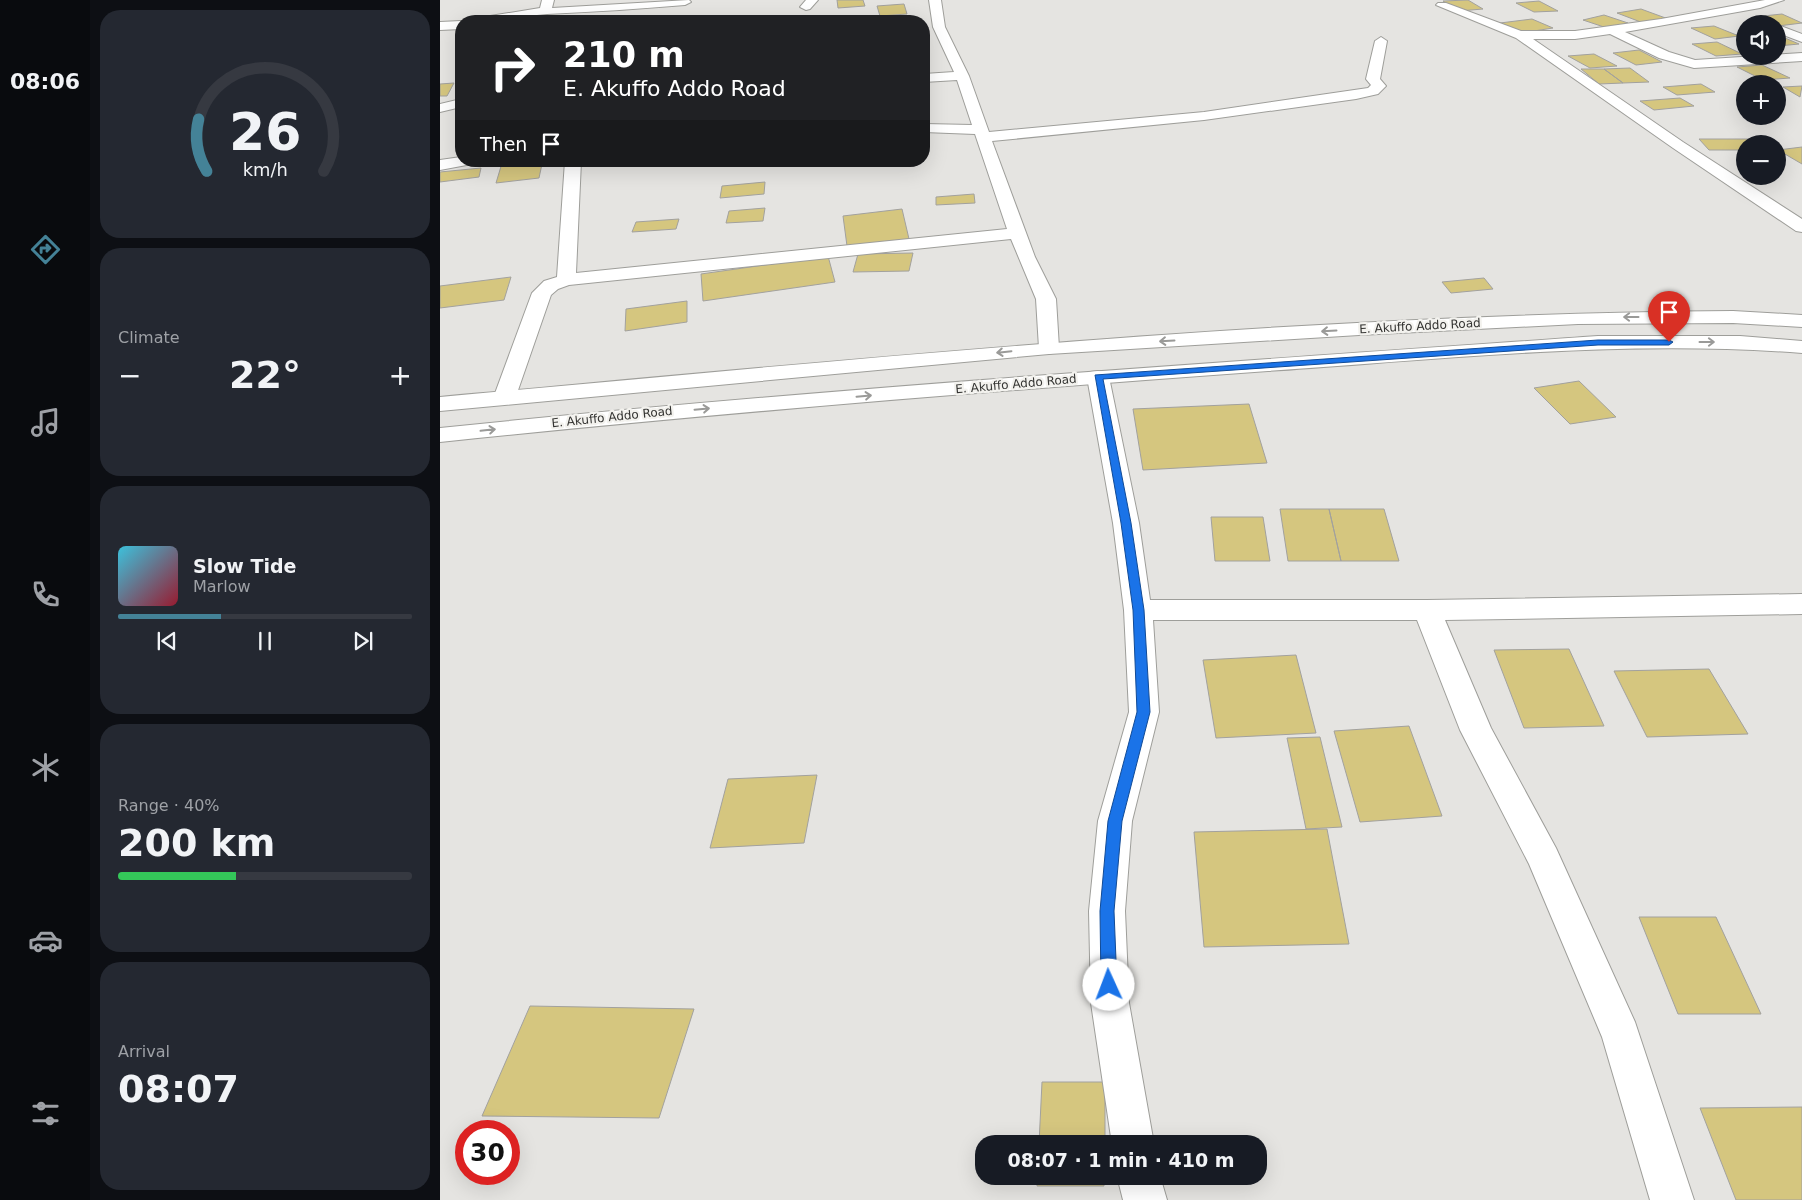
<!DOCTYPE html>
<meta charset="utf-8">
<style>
:root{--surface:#171b24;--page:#242831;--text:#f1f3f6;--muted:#9ea1a6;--line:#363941;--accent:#448297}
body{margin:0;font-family:"DejaVu Sans",sans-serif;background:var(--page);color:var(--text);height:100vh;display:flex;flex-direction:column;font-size:19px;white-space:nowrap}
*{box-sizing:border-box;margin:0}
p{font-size:16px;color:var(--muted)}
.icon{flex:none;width:28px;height:28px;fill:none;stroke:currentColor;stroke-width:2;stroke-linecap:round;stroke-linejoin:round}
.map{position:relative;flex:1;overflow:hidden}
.panel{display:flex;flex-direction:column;gap:10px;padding:10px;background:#0d0f14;width:350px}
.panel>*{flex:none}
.hud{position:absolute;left:15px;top:15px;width:475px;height:152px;border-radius:20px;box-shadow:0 5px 20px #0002;background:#202124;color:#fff;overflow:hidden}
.buttons{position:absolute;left:1296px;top:15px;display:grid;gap:10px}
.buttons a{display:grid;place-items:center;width:50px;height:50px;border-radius:50%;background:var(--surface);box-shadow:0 5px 20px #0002;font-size:25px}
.speed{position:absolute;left:15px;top:1120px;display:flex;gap:10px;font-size:25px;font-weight:700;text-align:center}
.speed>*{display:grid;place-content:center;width:65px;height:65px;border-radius:50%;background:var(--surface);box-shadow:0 5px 20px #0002;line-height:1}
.speed .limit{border:8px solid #d22;background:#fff;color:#111}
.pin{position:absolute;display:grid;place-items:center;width:42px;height:42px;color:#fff;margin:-51px -21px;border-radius:50% 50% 50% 0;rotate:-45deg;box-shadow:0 0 5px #0007}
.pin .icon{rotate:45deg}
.me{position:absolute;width:55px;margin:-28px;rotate:358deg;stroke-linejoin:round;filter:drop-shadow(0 0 4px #0008)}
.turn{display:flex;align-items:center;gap:18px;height:105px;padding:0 25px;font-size:22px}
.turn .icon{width:65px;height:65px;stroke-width:2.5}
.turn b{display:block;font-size:35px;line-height:42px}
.then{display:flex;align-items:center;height:48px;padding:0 25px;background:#0003;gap:10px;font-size:19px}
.big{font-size:38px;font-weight:800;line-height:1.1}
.panel .tile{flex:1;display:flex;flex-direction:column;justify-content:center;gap:8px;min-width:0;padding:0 18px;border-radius:20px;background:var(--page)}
.panel .dial{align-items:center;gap:0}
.dial svg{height:130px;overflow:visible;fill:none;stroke:var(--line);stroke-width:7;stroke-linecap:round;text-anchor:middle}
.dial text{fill:var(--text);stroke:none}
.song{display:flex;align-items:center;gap:15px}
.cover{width:60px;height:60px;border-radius:8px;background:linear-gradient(135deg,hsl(190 70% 55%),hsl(350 70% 35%))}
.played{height:5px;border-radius:2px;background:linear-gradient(90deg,var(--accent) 35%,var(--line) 35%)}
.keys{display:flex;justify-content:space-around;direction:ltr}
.heat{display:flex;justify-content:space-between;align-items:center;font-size:28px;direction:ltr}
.charge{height:8px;border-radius:4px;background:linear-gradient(90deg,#34c759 40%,var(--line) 0)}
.trip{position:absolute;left:535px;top:1135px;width:292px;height:50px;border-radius:20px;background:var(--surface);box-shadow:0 5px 20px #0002;font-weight:800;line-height:50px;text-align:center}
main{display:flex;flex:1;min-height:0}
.tab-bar{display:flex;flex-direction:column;width:90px;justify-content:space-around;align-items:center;background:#090b0e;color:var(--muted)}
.tab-bar .icon{width:35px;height:35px}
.tab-bar .active{color:var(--accent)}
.tab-bar b{font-size:22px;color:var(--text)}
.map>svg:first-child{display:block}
</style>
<main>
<nav class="tab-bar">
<b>08:06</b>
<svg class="icon active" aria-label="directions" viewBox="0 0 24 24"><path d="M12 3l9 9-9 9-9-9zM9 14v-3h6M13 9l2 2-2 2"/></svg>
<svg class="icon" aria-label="music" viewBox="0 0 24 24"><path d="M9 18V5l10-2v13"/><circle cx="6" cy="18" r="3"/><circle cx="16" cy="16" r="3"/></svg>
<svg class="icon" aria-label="phone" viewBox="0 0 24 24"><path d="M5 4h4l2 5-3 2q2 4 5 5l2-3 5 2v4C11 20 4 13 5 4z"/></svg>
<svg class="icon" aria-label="climate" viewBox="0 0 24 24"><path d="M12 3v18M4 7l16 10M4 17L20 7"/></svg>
<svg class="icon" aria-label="car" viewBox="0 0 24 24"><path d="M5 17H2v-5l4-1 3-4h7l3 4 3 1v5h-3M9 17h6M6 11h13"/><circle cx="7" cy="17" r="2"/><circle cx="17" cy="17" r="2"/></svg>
<svg class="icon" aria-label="filters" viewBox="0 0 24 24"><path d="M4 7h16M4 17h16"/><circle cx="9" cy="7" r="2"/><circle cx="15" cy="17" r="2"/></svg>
</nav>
<section class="panel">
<div class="tile dial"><svg viewBox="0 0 100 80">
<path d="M14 69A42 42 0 1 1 86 69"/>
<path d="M14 69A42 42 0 0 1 9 37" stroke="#448297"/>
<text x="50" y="56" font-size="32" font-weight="700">26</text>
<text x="50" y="72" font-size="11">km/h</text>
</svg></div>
<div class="tile"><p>Climate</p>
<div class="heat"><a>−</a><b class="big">22°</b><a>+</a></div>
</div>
<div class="tile">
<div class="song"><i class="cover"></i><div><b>Slow Tide</b><p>Marlow</p></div></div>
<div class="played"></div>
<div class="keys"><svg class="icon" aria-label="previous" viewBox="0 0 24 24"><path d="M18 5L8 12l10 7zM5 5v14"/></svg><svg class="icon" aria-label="pause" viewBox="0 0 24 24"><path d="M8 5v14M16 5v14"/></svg><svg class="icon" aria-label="next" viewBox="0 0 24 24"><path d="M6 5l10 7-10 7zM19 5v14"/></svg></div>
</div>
<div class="tile"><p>Range · 40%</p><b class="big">200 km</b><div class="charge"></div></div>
<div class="tile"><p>Arrival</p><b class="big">08:07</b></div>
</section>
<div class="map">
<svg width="1362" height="1200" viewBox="0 0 1362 1200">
<rect width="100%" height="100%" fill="#e5e4e1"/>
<path fill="#d5c67f" stroke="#a2a19e" d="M397 0H423L425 6 398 8Z
M1028 0 1043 9 1019 11 1003 1Z
M1099 1 1118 11 1094 12 1076 3Z
M464 4 467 14 440 16 437 6Z
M1201 9 1231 20 1206 24 1177 13Z
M1342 14 1362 23 1338 26V24H1330L1314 17Z
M1164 15 1188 23 1167 28 1143 20Z
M1092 19 1113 28 1081 33 1060 23Z
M1274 26 1299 36 1275 39 1251 28Z
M1338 35 1359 44 1338 46Z
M1277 42 1302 54 1276 56 1252 44Z
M1199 50 1222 62 1196 65 1173 53Z
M1154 54 1177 66 1150 68 1128 56Z
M1322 65 1350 78 1323 80 1297 67Z
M1190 68 1209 82 1183 83 1164 69Z
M1141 69H1164L1183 83 1159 84Z
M14 83 7 96H0V84Z
M1261 84 1275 92 1237 95 1223 87Z
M1362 86 1360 97 1343 87Z
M1240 98 1254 106 1214 110 1200 101Z
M1259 139H1313L1318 144H1305V150H1269Z
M1362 147V164L1338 150Z
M93 161 92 166 102 164 99 178 56 183 62 163Z
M41 168 39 177 0 182V172Z
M325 182 324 194 280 198 282 186Z
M534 194 535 203 496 205V197Z
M325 208 323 221 286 223 289 211Z
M462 209 469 239 407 246 403 216Z
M239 219 236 229 192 232 196 222Z
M473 253 469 271 413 272 418 254Z
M388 256 395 282 263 301 261 274Z
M71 277 64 300 0 308V286Z
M1044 278 1053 289 1011 293 1002 282Z
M247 301V322L185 331 186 309Z
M1139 381 1176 417 1130 424 1094 388Z
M809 404 827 463 703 470 693 409Z
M840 509H889L901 561H848Z
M889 509H944L959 561H901Z
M771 517H823L830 561H775Z
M1129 649 1164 726 1084 728 1054 650Z
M856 655 876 733 776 738 763 660Z
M1269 669 1308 734 1207 737 1174 671Z
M969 726 1002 816 920 822 894 731Z
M880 737 902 827 866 829 847 738Z
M377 775 364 843 270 848 288 779Z
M887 829 909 944 764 947 754 832Z
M1199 917H1276L1321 1014H1238Z
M90 1006 254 1009 219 1118 42 1116Z
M602 1082H665V1144H599Z
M1362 1107V1200H1296L1260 1108Z
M597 1176H664V1186H597Z"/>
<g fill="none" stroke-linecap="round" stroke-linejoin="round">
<defs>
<path id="minor" d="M102 0H114L112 8 249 0 251 2 245 5C199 9 153 12 107 14 83 16 62 23 38 21L44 17 100 8Z
M366 0H378L370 9 366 10 360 7Z
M489 0H501L505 27 529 76 549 132 764 112 928 88 931 85 926 79 935 41 941 37 947 41 940 79 946 86 938 94 916 99 764 120 552 141 595 257 616 299 619 348 616 352 609 354 602 352 599 348 596 299 571 239 129 285 118 289 111 295 76 396 73 401 65 403 57 401 54 396 92 293 104 281 117 277 125 161H141L136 273 567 229 535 134 484 132V124L532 125 517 80 484 82V74L514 72 493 27Z
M1325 0H1344L1320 8 1185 32 1229 52 1255 60 1362 53V61L1254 68 1219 58 1170 34 1135 39H1093L1243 142 1362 219V232L1356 231 1233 148 1076 38 996 5 998 3H1006L1081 31H1135L1221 19Z
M21 21V29L0 30V22Z
M1338 25 1362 34V42L1338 33Z
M21 99V107L0 112V104Z
M21 157V161H34L32 164 0 170V160Z
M658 371 666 372 669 377 699 523 710 600H987L1362 594V614L1005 620 1051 728 1116 848 1195 1022 1254 1200H1210L1162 1037 1089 864 1020 730 977 620H713L719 712 692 821 685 911 689 1003 714 1144H672L651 1003 649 911 658 821 689 712 684 610 673 523 647 377 650 372Z
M677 1176H720L727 1200H683Z"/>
<path id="major" d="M1293 311 1362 315V327L1293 323 1138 324 919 335 609 354 0 411V397C430 358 861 314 1293 311Z
M1158 336H1300L1362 341V353C1184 339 1005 359 828 371 551 391 275 413 0 442V428C385 388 772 363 1158 336Z"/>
</defs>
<use href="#minor" stroke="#9e9e9a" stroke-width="2"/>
<use href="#major" stroke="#9e9e9a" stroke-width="2"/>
<use href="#minor" fill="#fff" fill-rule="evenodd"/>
<use href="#major" fill="#fff" fill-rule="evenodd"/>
</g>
<defs><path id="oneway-shaft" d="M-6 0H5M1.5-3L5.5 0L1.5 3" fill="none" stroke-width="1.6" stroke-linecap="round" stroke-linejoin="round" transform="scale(1.25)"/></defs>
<g stroke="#9a9a98">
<use href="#oneway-shaft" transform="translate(1191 317) rotate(180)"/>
<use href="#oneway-shaft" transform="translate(889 331) rotate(177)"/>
<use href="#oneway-shaft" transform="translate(727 341) rotate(177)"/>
<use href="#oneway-shaft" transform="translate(1267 342)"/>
<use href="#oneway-shaft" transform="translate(564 352) rotate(174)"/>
<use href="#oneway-shaft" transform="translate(424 396) rotate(-5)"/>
<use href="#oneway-shaft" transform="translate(262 409) rotate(-5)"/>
<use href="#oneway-shaft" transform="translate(48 430) rotate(-6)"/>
</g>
<path fill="#1a73e8" stroke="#114b97" d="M1158 340H1229L1233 342 1229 345H1158L663 379 691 523 704 610 710 712 682 821 674 911 677 985 675 991 669 993 664 991 661 985 660 911 668 821 697 712 693 610 681 523 655 375Z"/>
<g text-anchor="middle" stroke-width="4.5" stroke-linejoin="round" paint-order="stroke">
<g font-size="12" fill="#343432" stroke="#f3f2ee">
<text transform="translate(980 326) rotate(-3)" y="4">E. Akuffo Addo Road</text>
<text transform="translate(576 384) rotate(-5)" y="4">E. Akuffo Addo Road</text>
<text transform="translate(172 417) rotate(-6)" y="4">E. Akuffo Addo Road</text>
</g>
</g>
</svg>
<div class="buttons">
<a><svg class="icon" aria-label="sound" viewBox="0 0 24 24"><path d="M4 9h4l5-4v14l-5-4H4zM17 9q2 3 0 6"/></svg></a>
<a>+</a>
<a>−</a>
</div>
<div class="speed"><div class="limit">30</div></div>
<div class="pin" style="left:1229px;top:342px;background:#d93025"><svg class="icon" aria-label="arrive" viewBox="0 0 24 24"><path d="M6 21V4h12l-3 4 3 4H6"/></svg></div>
<svg class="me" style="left:669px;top:985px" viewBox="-20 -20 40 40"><circle r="19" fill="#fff"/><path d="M0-13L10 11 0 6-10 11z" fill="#1a73e8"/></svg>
<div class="trip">08:07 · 1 min · 410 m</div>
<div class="hud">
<div class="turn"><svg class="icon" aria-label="right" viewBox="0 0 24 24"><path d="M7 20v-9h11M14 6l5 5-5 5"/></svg><div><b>210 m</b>E. Akuffo Addo Road</div></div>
<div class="then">Then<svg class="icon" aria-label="arrive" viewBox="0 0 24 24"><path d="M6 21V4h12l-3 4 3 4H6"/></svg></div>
</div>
</div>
</main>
